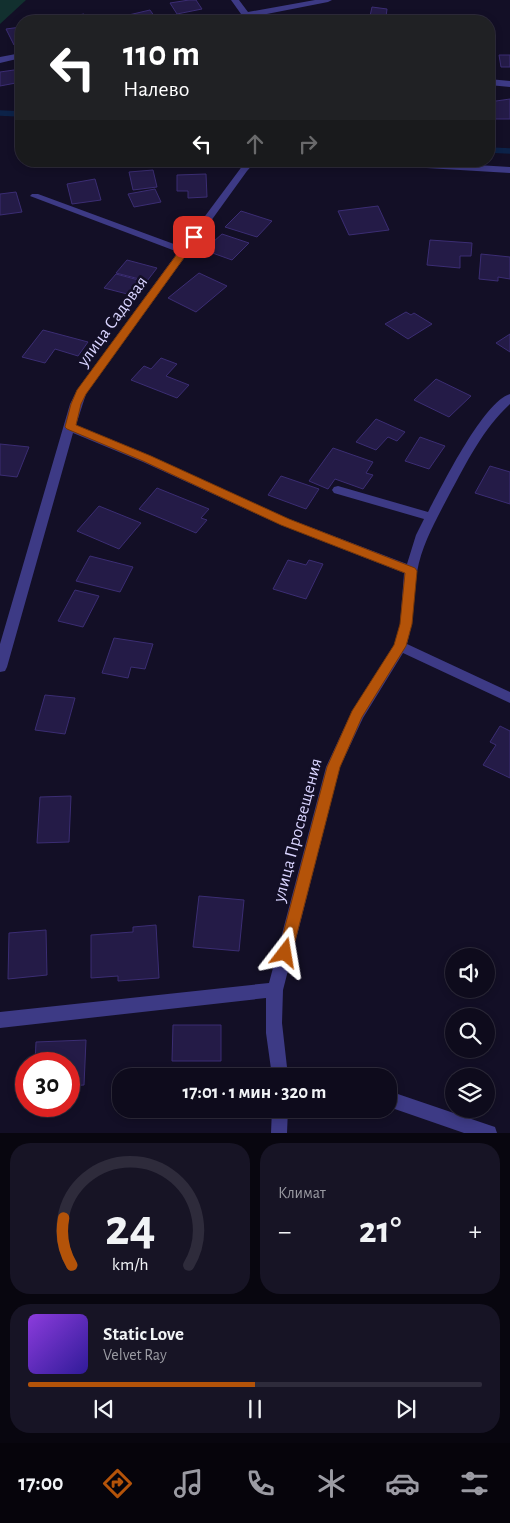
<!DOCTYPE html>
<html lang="ru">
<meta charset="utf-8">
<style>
:root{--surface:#0e0b1c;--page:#171425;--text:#f1f3f6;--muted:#9b9ba3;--line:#2e2b3b;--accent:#b45309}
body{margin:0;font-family:"Alegreya Sans",sans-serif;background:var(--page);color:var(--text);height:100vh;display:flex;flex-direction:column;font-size:19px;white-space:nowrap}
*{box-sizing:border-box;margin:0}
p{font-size:16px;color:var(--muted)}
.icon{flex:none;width:28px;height:28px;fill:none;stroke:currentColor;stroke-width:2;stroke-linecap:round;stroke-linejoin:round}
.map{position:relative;height:1133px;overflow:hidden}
.details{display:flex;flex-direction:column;gap:10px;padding:10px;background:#08060f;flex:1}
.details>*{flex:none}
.banner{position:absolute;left:15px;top:15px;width:480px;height:152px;border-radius:20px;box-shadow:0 2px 8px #0003,0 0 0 1px var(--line);background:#202124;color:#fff;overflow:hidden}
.controls{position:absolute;left:445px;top:948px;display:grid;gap:10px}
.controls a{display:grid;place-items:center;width:50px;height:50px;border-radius:50%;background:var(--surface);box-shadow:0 2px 8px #0003,0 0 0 1px var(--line);font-size:25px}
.speed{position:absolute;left:15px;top:1052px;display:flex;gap:10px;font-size:25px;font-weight:700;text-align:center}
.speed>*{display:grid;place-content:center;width:65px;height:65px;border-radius:50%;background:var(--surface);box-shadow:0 2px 8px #0003,0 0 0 1px var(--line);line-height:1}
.speed .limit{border:8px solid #d22;background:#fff;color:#111}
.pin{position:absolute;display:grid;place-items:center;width:42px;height:42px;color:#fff;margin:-21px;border-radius:10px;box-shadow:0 2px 8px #0006}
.me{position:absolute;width:55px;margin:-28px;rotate:14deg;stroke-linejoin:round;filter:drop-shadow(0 0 4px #0008)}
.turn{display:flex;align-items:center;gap:18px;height:105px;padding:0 25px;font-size:22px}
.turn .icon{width:65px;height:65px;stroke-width:2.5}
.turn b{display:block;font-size:35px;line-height:42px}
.lanes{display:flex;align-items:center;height:48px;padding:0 25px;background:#0003;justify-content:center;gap:25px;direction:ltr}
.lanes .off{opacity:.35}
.big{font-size:38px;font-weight:700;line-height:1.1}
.details .tile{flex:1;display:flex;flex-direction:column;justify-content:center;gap:8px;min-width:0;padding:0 18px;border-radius:20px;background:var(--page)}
.details .dial{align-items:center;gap:0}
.dial svg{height:130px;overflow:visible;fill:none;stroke:var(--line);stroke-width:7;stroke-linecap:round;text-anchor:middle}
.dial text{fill:var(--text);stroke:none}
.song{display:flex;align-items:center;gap:15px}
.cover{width:60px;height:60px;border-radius:8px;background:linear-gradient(135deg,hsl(270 70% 55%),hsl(250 70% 35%))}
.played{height:5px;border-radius:2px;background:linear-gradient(90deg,var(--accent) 50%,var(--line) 50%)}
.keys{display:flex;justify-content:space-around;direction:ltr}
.heat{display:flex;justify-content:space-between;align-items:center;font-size:28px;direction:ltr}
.details .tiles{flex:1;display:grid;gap:10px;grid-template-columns:1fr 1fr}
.tile:last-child{grid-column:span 2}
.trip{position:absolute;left:112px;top:1068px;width:285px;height:50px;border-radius:20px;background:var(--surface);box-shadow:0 2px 8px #0003,0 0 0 1px var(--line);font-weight:700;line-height:50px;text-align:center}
.dock{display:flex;height:80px;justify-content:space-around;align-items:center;background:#06040b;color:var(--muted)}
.dock .icon{width:35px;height:35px}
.dock .active{color:var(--accent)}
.dock b{font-size:22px;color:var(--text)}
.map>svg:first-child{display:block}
</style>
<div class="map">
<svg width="510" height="1133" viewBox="0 0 510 1133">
<rect width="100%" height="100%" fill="#130f26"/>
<path fill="#12302f" d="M0 0H26L0 24Z"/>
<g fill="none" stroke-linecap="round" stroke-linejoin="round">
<path stroke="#0c2248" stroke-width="5.5" d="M0 113 21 114
M489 150 510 151"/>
</g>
<path fill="#241b47" stroke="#3b2d73" d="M189 0H196L202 9 177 14 170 3Z
M372 7 387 9 386 17 370 16Z
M150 10 157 20 123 21 120 17Z
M84 14 88 21H63L61 18Z
M21 27V43L14 45 6 29Z
M499 55H510V67H501Z
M21 69V82L0 86V72Z
M510 99V119H489V102Z
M153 170 157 187 133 190 129 172Z
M206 174 207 197 188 198V191H177V175Z
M95 179 101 200 72 204 67 184Z
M155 189 161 202 134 207 128 194Z
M16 192 22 212 0 215V194Z
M378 206 389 230 349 235 338 211Z
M241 211 272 221 257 237 225 227Z
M222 234 249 243 232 260 204 250Z
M430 240 472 243 471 256H460V268L427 265Z
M481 254 510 257V279L498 277V281L479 279Z
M127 260 157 268 147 281 116 273Z
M199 273 227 286 196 312 168 298Z
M116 274 146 282 135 296 104 288Z
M406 312 411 315 414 313 432 324 408 339 385 324Z
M43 330 88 342 78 356 55 349 45 363 22 357Z
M510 334V352L496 343Z
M161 358 177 364 166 376 189 385 177 398 131 380 144 366 151 369Z
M436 379 471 396 449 417 414 400Z
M376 419 405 432 397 441 388 437 376 450 356 442Z
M420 437 445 446 429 469 405 461Z
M0 444 29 447 17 477 0 475Z
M333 448 373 462 366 473 373 475 363 489 335 479 328 489 309 481Z
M490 466 510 472V504L475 493Z
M281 476 319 489 306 509 268 495Z
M157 488 209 509 201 518 207 520 196 533 139 509Z
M99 506 141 523 119 549 77 531Z
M90 556 133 567 120 592 76 581Z
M288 560 306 565 309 560 323 564 306 599 273 589Z
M75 590 99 596 83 627 58 621Z
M114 638 153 644 145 669 131 667 128 678 102 673Z
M45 695 75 698 65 734 35 730Z
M500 726 510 731V778L483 765 496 745 490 742Z
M71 796 69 842 37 843 40 797Z
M199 896 244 900 239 951 193 947Z
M156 925 159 978 118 981V976L91 978V935L133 932V927Z
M46 930 47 975 8 979 9 933Z
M173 1025H221V1061H172Z
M86 1040 84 1085 69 1086V1064H35L36 1042Z"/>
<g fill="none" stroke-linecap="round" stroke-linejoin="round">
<path fill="#3d3a85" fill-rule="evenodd" d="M231 0H239L248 12 315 0H332L328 2 252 17 253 21H247L244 18 226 21H210L214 19 241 14Z
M21 53V58L0 63V57Z
M489 79 510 81V87L489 85Z
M246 161H256L247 171 86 394 76 425 151 456 289 519 407 564 416 535 424 519 334 493 332 490 334 487 338 486 428 512C442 486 483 402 510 394V404C482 430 467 462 449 495 436 520 422 544 417 572 413 596 414 620 407 644L510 692V703L403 653 363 718 340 767 283 990 282 1023 288 1076H272L266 1033V998L0 1028V1012L269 983 326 767 352 711 394 645 400 625 404 573 281 525 143 462 73 433 7 667 5 671 0 672V644L70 404 77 390 178 252 30 196 32 194H38L182 247Z
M356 161H411L510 167V173L360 164Z
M389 1091 489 1125 495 1127 497 1133H464L389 1107Z
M272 1109H288L287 1133H271Z"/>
</g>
<path fill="#b45309" stroke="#753606" d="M191 235H197L199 237 86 394 81 404 76 425 151 456 289 519 415 568 417 571 412 624 406 646 362 717 340 767 292 953 290 957 285 959 280 957 278 953 327 767 352 711 394 645 400 624 405 573 281 525 143 461 67 429 65 427 71 404 77 390Z"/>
<g text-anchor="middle" stroke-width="5" stroke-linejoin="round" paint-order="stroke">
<g font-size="18" fill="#d9d4ff" stroke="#130f26">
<text transform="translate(112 321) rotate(-54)" y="6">улица Садовая</text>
<text transform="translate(297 830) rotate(-75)" y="6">улица Просвещения</text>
</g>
</g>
</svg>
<div class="controls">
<a><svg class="icon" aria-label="sound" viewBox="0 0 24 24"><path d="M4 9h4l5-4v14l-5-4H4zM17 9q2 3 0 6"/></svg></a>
<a><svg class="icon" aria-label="search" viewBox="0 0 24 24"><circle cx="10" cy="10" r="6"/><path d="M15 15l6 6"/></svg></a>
<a><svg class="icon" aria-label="layers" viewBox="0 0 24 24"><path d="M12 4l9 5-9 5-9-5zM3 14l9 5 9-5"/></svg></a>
</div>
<div class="speed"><div class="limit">30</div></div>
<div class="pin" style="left:194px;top:237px;background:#d93025"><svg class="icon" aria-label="arrive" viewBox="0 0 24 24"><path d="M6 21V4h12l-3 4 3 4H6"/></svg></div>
<svg class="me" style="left:285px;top:953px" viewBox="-20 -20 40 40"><path d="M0-17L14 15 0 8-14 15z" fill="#b45309" stroke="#fff" stroke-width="4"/></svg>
<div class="trip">17:01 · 1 мин · 320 m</div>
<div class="banner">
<div class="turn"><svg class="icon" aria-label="left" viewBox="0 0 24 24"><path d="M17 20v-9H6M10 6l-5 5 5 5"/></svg><div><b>110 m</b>Налево</div></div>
<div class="lanes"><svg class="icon" aria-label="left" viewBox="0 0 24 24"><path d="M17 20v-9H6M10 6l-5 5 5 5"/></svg><svg class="icon off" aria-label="ahead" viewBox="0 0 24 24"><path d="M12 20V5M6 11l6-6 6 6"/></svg><svg class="icon off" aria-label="right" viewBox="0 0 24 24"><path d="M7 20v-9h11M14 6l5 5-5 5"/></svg></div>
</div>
</div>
<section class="details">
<div class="tiles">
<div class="tile dial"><svg viewBox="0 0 100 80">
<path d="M14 69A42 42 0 1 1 86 69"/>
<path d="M14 69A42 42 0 0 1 9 40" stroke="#b45309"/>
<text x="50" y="56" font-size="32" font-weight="700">24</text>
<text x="50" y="72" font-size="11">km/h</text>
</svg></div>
<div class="tile"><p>Климат</p>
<div class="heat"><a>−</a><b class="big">21°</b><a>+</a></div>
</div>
<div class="tile">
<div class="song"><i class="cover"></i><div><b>Static Love</b><p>Velvet Ray</p></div></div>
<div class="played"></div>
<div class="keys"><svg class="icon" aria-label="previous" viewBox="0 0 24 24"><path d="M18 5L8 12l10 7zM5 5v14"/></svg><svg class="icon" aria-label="pause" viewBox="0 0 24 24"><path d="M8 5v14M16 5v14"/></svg><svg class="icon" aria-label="next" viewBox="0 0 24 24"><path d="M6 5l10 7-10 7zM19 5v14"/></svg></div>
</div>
</div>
</section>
<nav class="dock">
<b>17:00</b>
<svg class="icon active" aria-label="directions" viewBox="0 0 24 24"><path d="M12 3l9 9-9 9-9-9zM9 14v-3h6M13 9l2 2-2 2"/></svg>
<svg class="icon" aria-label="music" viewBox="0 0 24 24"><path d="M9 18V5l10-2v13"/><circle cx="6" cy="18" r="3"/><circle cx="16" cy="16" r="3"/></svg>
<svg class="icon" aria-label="phone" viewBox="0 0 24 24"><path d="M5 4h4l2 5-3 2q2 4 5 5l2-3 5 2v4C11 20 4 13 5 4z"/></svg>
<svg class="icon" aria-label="climate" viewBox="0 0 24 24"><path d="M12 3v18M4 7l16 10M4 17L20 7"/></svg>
<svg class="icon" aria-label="car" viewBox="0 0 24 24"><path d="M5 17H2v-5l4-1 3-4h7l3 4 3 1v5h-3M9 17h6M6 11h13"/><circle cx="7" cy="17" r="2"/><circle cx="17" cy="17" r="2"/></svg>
<svg class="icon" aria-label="filters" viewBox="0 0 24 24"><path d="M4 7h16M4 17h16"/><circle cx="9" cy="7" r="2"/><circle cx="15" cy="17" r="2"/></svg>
</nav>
